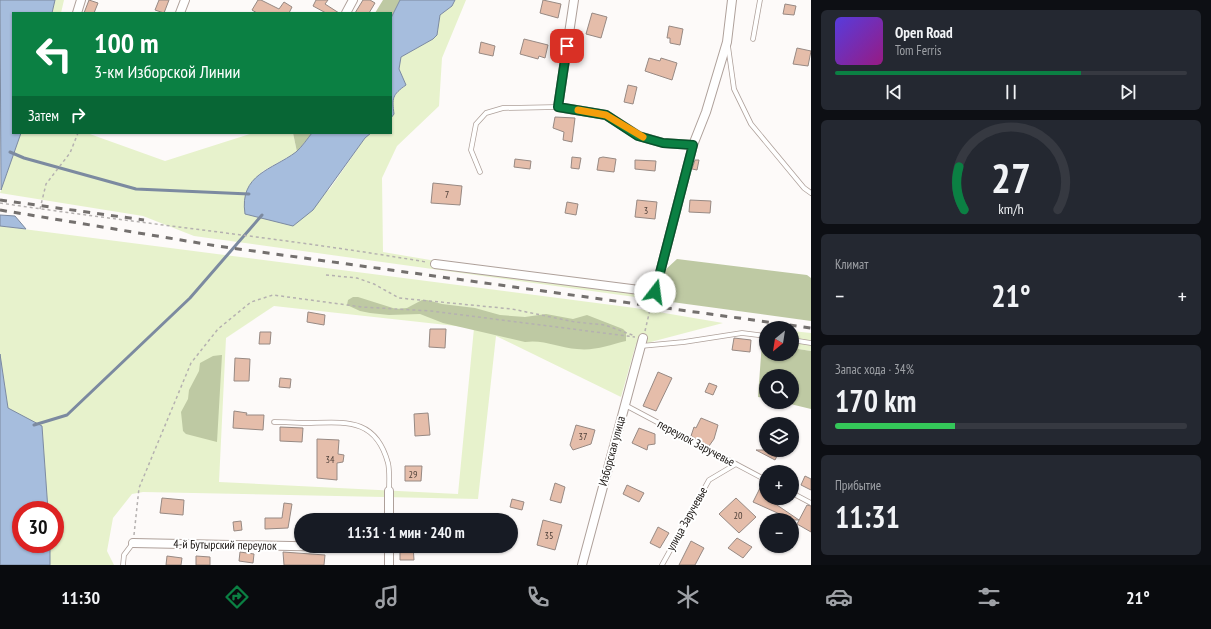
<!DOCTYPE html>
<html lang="ru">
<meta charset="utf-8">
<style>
:root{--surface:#171b24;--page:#242831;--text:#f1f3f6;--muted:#9ea1a6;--line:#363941;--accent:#0b8043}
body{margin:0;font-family:"PT Sans Narrow",sans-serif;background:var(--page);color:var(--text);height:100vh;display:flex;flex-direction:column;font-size:15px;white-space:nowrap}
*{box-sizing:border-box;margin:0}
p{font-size:13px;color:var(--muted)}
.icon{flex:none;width:22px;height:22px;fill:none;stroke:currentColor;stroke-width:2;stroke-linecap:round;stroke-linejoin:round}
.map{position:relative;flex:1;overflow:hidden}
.details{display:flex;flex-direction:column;gap:10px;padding:10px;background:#0d0f14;width:400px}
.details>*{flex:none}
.banner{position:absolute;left:12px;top:12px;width:380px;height:122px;border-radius:0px;box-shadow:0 1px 3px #0004;background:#0b8043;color:#fff;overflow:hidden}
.needle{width:26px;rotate:210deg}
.controls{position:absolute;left:759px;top:321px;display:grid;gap:8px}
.controls a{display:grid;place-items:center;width:40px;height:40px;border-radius:50%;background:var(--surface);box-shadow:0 1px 3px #0004;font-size:20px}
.speed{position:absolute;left:12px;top:501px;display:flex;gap:8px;font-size:20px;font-weight:700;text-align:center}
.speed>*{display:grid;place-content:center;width:52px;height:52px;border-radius:50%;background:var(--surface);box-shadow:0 1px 3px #0004;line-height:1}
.speed .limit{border:6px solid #d22;background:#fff;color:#111}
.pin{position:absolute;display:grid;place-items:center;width:34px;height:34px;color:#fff;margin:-17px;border-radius:8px;box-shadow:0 2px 6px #0006}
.me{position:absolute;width:44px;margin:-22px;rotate:15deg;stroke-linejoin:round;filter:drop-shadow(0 0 3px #0008)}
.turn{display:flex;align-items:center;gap:14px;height:84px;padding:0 16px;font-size:18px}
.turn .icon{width:52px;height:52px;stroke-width:2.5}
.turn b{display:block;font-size:28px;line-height:34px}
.then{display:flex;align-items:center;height:38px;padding:0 16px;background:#0003;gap:8px;font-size:15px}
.big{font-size:30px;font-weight:700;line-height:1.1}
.details .widget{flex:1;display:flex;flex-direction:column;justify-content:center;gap:6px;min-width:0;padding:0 14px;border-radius:6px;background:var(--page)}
.details .dial{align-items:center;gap:0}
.dial svg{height:104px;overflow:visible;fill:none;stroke:var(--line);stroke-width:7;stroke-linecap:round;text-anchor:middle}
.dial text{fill:var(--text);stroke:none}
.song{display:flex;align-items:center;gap:12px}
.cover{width:48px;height:48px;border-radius:6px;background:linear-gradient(135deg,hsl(250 70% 55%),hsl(310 70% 35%))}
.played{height:4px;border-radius:2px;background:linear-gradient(90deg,var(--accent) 70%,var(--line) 70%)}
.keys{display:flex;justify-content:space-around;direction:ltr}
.heat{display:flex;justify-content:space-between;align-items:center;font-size:22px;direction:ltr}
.charge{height:6px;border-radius:3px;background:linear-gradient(90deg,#34c759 34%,var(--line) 0)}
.trip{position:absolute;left:294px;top:513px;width:224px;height:40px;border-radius:20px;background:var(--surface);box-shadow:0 1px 3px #0004;font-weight:700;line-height:40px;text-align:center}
.dock{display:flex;height:64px;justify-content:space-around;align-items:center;background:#090b0e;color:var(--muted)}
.dock .icon{width:28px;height:28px}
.dock .current{color:var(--accent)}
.dock b{font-size:18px;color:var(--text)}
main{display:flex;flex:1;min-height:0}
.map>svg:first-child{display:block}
</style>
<main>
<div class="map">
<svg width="811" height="565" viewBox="0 0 811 565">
<rect width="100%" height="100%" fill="#fdfaf9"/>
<path fill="#e7f2cc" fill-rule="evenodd" d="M55 0H64L61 13H52Z
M455 0H466L442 58 439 106 397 146 382 178 383 252 436 261 648 287 664 271 657 300 194 236 143 216 0 193 21 133H87L165 161 253 133H293L297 152 263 171 254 180 245 214 257 217 329 190 365 138 371 133H391V118L394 114C392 98 393 95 406 85L399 69 401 57 433 39 437 35 440 15 452 6Z
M0 226 635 308 723 323 647 343 636 344 621 397 496 336 478 499 143 492 132 494 113 518 107 551 114 565H50V544H55V510H48L42 427 8 408 0 354ZM274 306 474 328 458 494 219 482 226 338Z
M792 331 811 333V351L792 348Z"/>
<path fill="#bec9a3" d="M383 0H400L391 18V13H375Z
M293 133H312L297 152Z
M677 259 807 275 811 278V321L657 300 664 271Z
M353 297H358L396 309 407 308 422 300H427L442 304 475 308 500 315 525 317 546 314 573 319 587 315 623 329 626 332V341C609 345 595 351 577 349 560 348 543 339 525 342L443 323 420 314 389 315 370 313 360 311 347 305 348 300Z
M762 342 766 343V354H792V348L811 351V409L782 402H792V376H766V398L758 397Z
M221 355H222L217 442 186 434 183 431 181 412 188 399 189 390 199 371 200 363 213 356Z"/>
<path fill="#a6bddd" stroke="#7c8aa0" d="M0 0H55L52 13H13V133H21L1 190Z
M400 0H455L452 6 440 15 437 35 433 39 401 57 399 69 406 85C392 95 392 98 394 114L391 118V18Z
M312 133H371L365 138 313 210 293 226 245 214C239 174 272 170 296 152 302 147 307 139 312 133Z
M0 215 15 216 26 229 0 226Z
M0 354 8 408 42 426 48 510H21V544H50V565H0Z"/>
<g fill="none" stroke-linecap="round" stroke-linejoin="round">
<path stroke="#7c8aa0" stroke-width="3" d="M10 152 24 158 136 189 249 194
M34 425 67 415 190 298 262 215"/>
</g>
<path fill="#e5bdaa" stroke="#978983" d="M89 0 98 3 94 13H84Z
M159 0H169L164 13 155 10Z
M258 0H261L279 9 284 2 292 7 289 13H257L252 10Z
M316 0H328L325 4 339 13H326L313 6Z
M363 0H370L375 3 369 13H355Z
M543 0 561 4 558 18 540 13Z
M785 4 796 6 794 15 783 14Z
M592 13 607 17 601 38 586 34Z
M669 26 683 29 680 45 670 43V38H667Z
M524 39 548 45 545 58 539 56 538 59 520 54Z
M481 42 495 46 493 56 479 53Z
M797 48 811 51 808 66 793 64Z
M649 58 660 61 661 58 677 63 672 80 645 71Z
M628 85 637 87 633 104 624 102Z
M555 117 575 118 572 142 563 140 564 132 553 128Z
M572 157 581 158 579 169 571 168Z
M603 157 616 159 614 172 597 170 599 158Z
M515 159 531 161 530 169 514 167Z
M635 160 656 161 655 171 635 169Z
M695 160H699L697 170 692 169Z
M433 183 462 186 460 205 431 203Z
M637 200 657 202 655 219 635 217Z
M690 200 711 201 710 213 689 212Z
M567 202 578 204 576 215 565 213Z
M308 312 325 315 324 325 307 322Z
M430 329H446L445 348 429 347Z
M260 332H271L270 344H259Z
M734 338 751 340 750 352 732 350Z
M235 358 250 359 249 381H234Z
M658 372 672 378 656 411 643 406Z
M280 378 291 379 290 388 279 387Z
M709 383 717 386 713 395 705 392Z
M234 411 247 413 246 415H264L263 430 233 428Z
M428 413 430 435 415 436 414 414Z
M701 418 718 425 714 439 709 446 691 436 694 427 696 428Z
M576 425 595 430 591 444 573 450 570 445Z
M280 427 303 428 302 442 280 441Z
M639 428 655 434V444L648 445 647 450 632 443Z
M317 439 339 440 338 454 344 455 343 462 337 463V480L317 478Z
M756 450H780L775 460Z
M405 466H422L421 481H405Z
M805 476 811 479V490L801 485Z
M555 483 565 487 561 503 550 500Z
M627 485 644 493 639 502 623 494Z
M760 488 766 491V498H777L774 503 799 520H779L782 515 753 502Z
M162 498 184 500 183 515 160 513Z
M736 498 756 517 739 533 719 514Z
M512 499 524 502 522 510 510 507Z
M284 503 292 504 288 528 265 529V518H282Z
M807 505 811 506V532L797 524Z
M543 520 562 525 555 550 537 545Z
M241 521 242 530 234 531 233 522Z
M658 527 669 533 660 548 650 543Z
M737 538 752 547 743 558 728 548Z
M691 541 704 548 695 565H679Z
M400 546H413L414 560H400Z
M240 552 254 554 253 563 239 561Z
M283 552 325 555 324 565H284Z
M167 556 182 558 181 565H166Z
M196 556 210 557V565H196Z"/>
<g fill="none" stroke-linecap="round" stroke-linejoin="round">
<defs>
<path id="service" d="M753 39 760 0
M728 46 734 89 751 124 804 188 811 193
M480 172 471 150 476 124 486 113 503 108 558 107
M792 340 811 343
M641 346 684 342 742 333 766 336
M625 405 766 480
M274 422C286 422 298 423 311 423 348 422 376 419 388 463 390 472 389 482 389 491
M792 493 811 503
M123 565 124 555 133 543
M662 565 709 480 736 464"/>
<path id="minor" d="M574 0 558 107 606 115 639 136 663 143 693 145
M77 13 81 0
M180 13 185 0
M346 13 353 0
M435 264 655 292 693 145 706 112 727 42 732 0
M389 520V491
M133 543 389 548
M389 565V546
M582 565 643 338"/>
</defs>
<use href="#service" stroke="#aea09a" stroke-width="5.5"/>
<use href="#minor" stroke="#aea09a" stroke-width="10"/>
<path stroke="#b5b1b0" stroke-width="1.5" stroke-dasharray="3 3" stroke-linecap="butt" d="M0 203C142 224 285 238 426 262
M40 209 46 184 70 153 78 133
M326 275 357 278 374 284 399 298 512 309 575 322 605 325 635 336
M645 331 652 301
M134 535 139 488 191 363 218 329 251 302 273 295 362 307 431 311 635 337"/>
<use href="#service" stroke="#fff" stroke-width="4"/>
<use href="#minor" stroke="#fff" stroke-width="8"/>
<path stroke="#74706e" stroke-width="3" stroke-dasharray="7 7" stroke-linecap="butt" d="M0 200 144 220
M0 210 217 246 811 328"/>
</g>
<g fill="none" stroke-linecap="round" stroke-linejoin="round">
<defs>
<path id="route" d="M567 46 558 107 606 115 638 136 663 143 693 145 655 292"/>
</defs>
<use href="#route" stroke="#07532c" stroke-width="10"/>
<use href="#route" stroke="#0b8043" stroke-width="7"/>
<path stroke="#f59e0b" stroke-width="7" d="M578 110 606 115 643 137"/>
</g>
<g text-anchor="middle" stroke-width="4" stroke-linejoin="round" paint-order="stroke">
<g font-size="10" fill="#4c3e37">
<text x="447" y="198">7</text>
<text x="646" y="214">3</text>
<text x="583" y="440">37</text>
<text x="330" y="463">34</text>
<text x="413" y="478">29</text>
<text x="738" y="519">20</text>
<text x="549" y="539">35</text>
</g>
<g font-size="12" fill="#191411" stroke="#fff">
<text transform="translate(696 443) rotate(28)" y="4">переулок Заручевье</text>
<text transform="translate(612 451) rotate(-75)" y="4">Изборская улица</text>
<text transform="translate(687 519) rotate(-61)" y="4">улица Заручевье</text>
<text transform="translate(225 545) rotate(1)" y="4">4-й Бутырский переулок</text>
</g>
</g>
</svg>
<div class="controls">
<a><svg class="needle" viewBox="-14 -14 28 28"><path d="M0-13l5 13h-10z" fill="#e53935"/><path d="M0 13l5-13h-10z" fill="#9ea1a6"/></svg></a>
<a><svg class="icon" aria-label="search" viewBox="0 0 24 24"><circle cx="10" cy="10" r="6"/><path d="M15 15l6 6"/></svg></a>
<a><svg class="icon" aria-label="layers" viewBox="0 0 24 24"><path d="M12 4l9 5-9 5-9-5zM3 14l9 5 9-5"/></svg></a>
<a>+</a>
<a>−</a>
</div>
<div class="speed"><div class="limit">30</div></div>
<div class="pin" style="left:567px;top:46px;background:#d93025"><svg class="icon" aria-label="arrive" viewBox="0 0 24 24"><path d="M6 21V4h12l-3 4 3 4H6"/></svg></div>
<svg class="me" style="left:655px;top:292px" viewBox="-20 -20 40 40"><circle r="19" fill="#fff"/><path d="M0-13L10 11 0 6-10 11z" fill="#0b8043"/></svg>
<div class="trip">11:31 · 1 мин · 240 m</div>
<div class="banner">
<div class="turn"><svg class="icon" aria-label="left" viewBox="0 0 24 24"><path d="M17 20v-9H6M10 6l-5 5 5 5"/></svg><div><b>100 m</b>3-км Изборской Линии</div></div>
<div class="then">Затем<svg class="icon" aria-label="right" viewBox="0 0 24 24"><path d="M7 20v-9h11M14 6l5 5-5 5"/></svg></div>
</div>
</div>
<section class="details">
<div class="widget">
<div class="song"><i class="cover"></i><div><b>Open Road</b><p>Tom Ferris</p></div></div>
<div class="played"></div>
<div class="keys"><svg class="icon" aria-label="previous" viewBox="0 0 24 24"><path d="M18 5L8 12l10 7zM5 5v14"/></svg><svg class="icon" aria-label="pause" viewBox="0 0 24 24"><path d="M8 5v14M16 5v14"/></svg><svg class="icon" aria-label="next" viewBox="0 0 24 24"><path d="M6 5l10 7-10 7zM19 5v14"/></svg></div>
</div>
<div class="widget dial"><svg viewBox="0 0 100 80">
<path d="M14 69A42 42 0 1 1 86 69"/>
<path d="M14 69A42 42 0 0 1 10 36" stroke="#0b8043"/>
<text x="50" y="56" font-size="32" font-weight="700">27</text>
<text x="50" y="72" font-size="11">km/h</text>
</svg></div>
<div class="widget"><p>Климат</p>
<div class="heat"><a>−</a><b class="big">21°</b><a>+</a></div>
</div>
<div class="widget"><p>Запас хода · 34%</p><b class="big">170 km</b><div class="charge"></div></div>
<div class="widget"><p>Прибытие</p><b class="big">11:31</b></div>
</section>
</main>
<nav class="dock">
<b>11:30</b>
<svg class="icon current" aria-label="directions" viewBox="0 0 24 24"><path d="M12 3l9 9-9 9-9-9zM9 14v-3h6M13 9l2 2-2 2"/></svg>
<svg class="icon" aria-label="music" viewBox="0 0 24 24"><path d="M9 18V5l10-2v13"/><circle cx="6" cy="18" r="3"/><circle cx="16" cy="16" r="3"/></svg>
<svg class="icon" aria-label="phone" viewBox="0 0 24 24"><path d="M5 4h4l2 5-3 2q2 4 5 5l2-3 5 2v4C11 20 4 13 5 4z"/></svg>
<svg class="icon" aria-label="climate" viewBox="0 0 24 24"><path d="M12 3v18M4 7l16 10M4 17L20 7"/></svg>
<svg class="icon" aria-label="car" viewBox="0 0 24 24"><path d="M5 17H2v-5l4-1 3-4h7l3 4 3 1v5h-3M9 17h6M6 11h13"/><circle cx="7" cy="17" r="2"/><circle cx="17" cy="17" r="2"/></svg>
<svg class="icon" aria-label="filters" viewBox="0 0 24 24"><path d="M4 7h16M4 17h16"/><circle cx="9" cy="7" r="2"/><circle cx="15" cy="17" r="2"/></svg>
<b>21°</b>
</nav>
